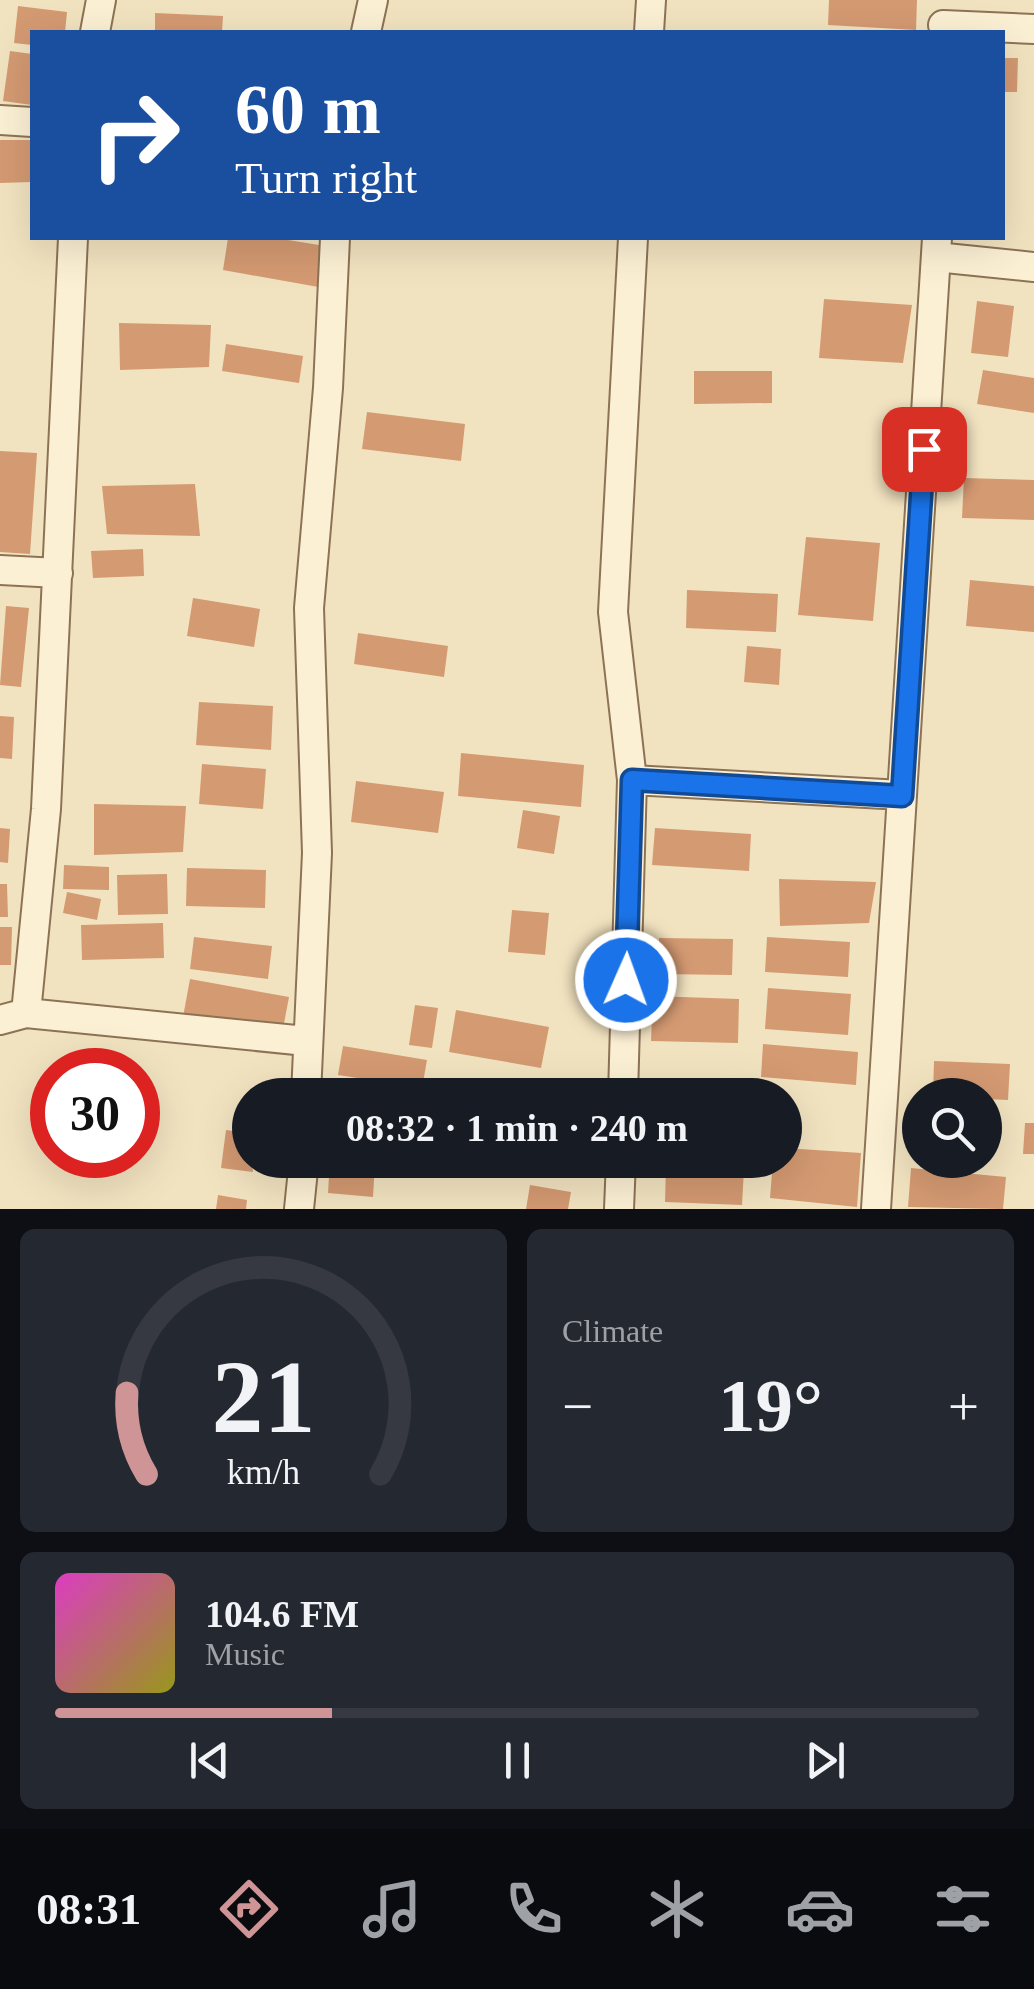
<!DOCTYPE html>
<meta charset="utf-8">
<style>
:root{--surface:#171b24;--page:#242831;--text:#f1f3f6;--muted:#9ea1a6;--line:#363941;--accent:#ce9496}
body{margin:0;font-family:"Times New Roman",serif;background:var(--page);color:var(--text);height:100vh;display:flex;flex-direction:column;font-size:38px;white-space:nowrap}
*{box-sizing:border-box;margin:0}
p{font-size:32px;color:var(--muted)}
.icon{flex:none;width:55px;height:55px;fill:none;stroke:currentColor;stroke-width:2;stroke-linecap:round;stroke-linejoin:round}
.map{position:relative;height:1209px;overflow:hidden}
.side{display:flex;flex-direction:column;gap:20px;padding:20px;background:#0d0f14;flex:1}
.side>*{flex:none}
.top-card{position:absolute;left:30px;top:30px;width:975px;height:210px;border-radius:0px;box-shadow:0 10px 40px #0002;background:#1a4fa0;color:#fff;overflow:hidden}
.fabs{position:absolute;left:902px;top:1078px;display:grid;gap:20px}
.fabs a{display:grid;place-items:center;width:100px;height:100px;border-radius:50%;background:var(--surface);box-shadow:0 10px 40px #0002;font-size:50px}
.speed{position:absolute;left:30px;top:1048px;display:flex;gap:20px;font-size:50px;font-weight:700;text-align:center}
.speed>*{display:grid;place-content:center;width:130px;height:130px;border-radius:50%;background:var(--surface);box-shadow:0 10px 40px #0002;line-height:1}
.speed .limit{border:15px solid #d22;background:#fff;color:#111}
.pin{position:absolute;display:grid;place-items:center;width:85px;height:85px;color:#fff;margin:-42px;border-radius:20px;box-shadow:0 5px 15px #0006}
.me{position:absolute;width:110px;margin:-55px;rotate:2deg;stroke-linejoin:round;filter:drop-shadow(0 0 8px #0008)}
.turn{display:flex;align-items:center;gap:35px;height:210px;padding:0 40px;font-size:45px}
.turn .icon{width:130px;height:130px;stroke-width:2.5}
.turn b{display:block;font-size:70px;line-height:85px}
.big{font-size:75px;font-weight:700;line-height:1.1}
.side .widget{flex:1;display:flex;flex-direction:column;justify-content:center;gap:15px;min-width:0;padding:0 35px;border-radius:15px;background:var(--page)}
.side .dial{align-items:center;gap:0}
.dial svg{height:260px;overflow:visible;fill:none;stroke:var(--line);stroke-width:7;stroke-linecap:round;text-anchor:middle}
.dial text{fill:var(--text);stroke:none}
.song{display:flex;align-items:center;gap:30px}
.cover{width:120px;height:120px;border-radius:15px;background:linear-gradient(135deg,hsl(310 70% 55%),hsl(60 70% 35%))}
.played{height:10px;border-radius:5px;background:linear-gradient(90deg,var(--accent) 30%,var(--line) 30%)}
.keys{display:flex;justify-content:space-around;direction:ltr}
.heat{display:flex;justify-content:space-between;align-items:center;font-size:55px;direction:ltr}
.side .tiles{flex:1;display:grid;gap:20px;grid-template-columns:1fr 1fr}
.widget:last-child{grid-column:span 2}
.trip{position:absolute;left:232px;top:1078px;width:570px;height:100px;border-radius:50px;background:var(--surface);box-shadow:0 10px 40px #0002;font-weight:700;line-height:100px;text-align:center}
.tabs{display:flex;height:160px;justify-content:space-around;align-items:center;background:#090b0e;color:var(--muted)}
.tabs .icon{width:70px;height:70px}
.tabs .on{color:var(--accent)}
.tabs b{font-size:45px;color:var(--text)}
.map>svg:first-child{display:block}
</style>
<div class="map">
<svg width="1034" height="1209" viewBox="0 0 1034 1209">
<rect width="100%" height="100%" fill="#f2e3c0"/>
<path fill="#d49a72" d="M829 0H917L916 30 828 25Z
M18 6 67 12 65 32H32V45L14 43Z
M155 13 223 16 222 32H155Z
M10 51 32 54V105L3 101Z
M1002 58H1018L1017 92H1002Z
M0 140H32V182L0 183Z
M228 238H276L331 247 324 288 223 270Z
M824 299 912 305 903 363 819 358Z
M977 301 1014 306 1008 357 971 353Z
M119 323 211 325 209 367 120 370Z
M226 344 303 356 299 383 222 371Z
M983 370 1034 378V413L977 404Z
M694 371H772V403L694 404Z
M367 412 465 424 461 461 362 449Z
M0 451 37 453 30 554 0 552Z
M964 478 1034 480V520L962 518Z
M195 484 200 536 107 534 102 486Z
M806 537 880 543 873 621 798 615Z
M143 549 144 576 93 578 91 551Z
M970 580 1034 586V632L966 626Z
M687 590 778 594 776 632 686 628Z
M193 598 260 609 254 647 187 636Z
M6 606 29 608 21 687 0 685Z
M358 633 448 646 444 677 354 664Z
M747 646 781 649 779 685 744 682Z
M199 702 273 706 271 750 196 745Z
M0 716 14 717 12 759 0 758Z
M461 753 584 765 581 807 458 796Z
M202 764 266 769 263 809 199 804Z
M356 781 444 792 438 833 351 822Z
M94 804 186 806 183 852 94 855Z
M523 810 560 816 554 854 517 848Z
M0 828 10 829 8 863 0 862Z
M655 828 751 834 749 871 652 865Z
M64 865 109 867V890L63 889Z
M187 868 266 870 265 908 186 906Z
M167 874 168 914 118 915 117 875Z
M779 879 876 882 869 923 780 926Z
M0 884H7L8 917H0Z
M67 892 101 899 97 920 63 913Z
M512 910 549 913 545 955 508 952Z
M163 923 164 958 82 960 81 925Z
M0 927H12L11 965H0Z
M194 937 272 946 268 979 190 969Z
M767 937 850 942 848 977 765 972Z
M659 938 733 939 732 975 658 974Z
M190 979 289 997 282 1034 183 1017Z
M768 988 851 994 848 1035 765 1029Z
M653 996 739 999 738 1043 651 1041Z
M415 1005 438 1008 432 1048 409 1045Z
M456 1010 549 1027 541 1068 449 1052Z
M763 1044 858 1052 856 1085 761 1077Z
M343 1046 427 1060 422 1088 338 1075Z
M934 1061 1010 1064 1008 1100 985 1099V1095H933Z
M1025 1123H1034V1154H1023Z
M226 1130 250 1133 253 1172 221 1168Z
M785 1148 861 1153 857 1207 770 1198 773 1160H785Z
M330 1160 375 1162 373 1197 328 1193Z
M666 1166 744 1169 742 1205 665 1202Z
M911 1168 1006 1177 1003 1209 908 1207Z
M530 1185 571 1192 568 1209H526Z
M218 1195 247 1200 246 1209H216Z"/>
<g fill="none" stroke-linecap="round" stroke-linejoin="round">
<defs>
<path id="minor" d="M943 25 1034 29
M95 32 101 0
M366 32 373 0
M649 32 651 0
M0 120 32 122
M936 257 1034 267
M0 570 58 573
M632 780 902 795
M26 1013 46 809 73 238
M0 1020 26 1013 306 1041
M306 1095 317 853 309 608 328 388 335 238
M623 1095 632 780 613 612 633 238
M299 1209 304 1160
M619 1209 621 1160
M876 1209 937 238"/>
</defs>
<use href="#minor" stroke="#8d7356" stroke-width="32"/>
<use href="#minor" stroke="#fcf0d4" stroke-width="28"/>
</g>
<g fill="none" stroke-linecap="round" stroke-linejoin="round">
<defs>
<path id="route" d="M626 980 632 780 902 796 924 449"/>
</defs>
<use href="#route" stroke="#114b97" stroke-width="25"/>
<use href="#route" stroke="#1a73e8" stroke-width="18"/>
</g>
</svg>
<div class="fabs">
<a><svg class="icon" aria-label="search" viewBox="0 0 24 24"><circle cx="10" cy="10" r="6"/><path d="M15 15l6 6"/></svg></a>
</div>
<div class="speed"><div class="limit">30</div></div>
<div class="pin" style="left:924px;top:449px;background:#d93025"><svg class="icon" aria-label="arrive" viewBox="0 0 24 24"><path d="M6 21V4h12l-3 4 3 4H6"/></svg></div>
<svg class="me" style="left:626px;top:980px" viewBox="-20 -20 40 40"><circle r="17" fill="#1a73e8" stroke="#fff" stroke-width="3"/><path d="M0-11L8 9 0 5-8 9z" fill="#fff"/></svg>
<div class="trip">08:32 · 1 min · 240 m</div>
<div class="top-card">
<div class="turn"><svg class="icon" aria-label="right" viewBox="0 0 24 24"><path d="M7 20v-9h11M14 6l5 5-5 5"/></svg><div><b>60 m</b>Turn right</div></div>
</div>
</div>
<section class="side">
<div class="tiles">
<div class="widget dial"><svg viewBox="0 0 100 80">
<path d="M14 69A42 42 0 1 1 86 69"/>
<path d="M14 69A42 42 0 0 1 8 44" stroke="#ce9496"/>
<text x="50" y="56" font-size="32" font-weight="700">21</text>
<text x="50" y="72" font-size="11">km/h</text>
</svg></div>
<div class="widget"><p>Climate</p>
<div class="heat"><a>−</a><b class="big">19°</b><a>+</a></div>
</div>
<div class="widget">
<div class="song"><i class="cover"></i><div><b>104.6 FM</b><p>Music</p></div></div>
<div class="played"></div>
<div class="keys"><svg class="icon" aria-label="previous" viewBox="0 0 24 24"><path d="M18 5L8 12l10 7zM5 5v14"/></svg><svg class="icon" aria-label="pause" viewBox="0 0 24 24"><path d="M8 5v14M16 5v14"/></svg><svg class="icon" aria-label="next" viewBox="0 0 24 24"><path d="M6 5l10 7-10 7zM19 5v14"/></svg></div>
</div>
</div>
</section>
<nav class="tabs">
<b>08:31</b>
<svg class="icon on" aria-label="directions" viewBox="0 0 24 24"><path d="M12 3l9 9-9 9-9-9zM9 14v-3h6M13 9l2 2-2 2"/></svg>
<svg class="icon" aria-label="music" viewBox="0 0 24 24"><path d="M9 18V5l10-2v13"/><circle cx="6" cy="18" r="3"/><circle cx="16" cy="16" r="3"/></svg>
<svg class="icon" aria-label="phone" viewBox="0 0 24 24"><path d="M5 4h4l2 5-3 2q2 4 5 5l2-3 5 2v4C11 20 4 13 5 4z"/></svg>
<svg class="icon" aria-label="climate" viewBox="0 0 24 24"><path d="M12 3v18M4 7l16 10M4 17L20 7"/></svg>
<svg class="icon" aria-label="car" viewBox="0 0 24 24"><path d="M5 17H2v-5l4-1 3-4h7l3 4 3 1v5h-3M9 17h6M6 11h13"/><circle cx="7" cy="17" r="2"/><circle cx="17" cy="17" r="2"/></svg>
<svg class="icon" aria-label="filters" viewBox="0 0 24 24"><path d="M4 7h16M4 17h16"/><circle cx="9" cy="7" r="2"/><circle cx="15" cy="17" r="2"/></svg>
</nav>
